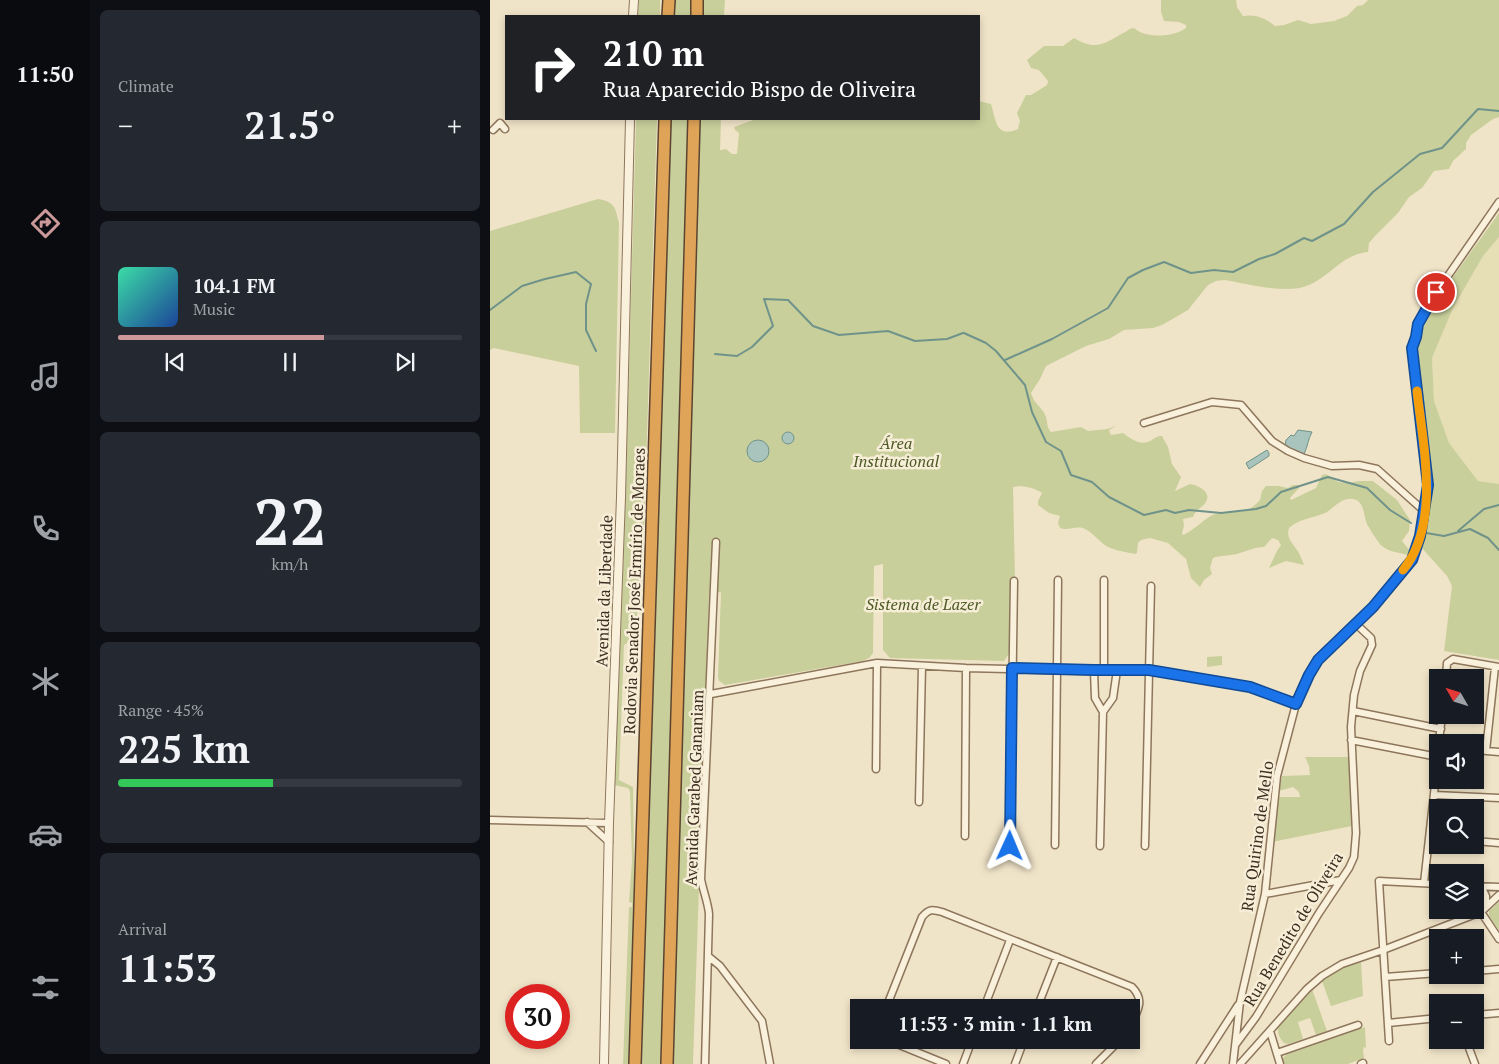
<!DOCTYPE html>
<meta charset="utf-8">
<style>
:root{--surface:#171b24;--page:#242831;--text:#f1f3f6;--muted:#9ea1a6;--line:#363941;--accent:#cc999b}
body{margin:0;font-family:"PT Serif",serif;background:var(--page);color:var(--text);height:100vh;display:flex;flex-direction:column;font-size:19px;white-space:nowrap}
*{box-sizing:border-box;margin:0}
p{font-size:16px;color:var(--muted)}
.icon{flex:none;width:28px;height:28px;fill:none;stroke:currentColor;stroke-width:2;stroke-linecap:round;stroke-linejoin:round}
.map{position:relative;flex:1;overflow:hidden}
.drawer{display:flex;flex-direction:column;gap:10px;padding:10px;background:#0d0f14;width:400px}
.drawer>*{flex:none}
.guide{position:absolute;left:15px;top:15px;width:475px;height:105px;border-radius:0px;box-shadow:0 2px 8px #0003;background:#202124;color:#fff;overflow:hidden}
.needle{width:32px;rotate:309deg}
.buttons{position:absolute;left:939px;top:669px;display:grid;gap:10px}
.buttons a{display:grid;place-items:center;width:55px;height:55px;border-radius:0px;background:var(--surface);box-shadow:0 2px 8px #0003;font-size:25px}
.speed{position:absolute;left:15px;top:984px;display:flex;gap:10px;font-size:25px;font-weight:700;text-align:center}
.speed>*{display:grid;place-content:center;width:65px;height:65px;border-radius:50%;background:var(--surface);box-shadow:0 2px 8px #0003;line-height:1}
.speed .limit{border:8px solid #d22;background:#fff;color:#111}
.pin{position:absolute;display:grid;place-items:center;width:42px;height:42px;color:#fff;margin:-21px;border:2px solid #fff;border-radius:50%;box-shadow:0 1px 5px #0007}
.me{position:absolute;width:55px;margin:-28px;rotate:1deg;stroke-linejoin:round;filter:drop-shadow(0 0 4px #0008)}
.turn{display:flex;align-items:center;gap:18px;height:105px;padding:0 15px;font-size:22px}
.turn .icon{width:65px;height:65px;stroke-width:2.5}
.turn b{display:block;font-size:35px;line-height:42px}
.big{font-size:38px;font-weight:700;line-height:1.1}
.drawer .card{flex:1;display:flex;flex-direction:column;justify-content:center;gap:8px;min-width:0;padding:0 18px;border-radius:8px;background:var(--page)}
.drawer .dial{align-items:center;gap:0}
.dial b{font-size:65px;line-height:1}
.song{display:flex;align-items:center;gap:15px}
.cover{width:60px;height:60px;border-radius:8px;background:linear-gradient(135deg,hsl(160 70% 55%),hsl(220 70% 35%))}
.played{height:5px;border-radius:2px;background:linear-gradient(90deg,var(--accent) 60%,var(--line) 60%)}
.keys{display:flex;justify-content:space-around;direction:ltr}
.heat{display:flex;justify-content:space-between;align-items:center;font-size:28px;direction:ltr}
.charge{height:8px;border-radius:4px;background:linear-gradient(90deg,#34c759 45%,var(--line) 0)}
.trip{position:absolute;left:360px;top:999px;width:290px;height:50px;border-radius:0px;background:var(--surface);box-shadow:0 2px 8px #0003;font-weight:700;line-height:50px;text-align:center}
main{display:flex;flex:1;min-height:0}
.tab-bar{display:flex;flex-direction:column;width:90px;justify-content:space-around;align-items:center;background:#090b0e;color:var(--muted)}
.tab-bar .icon{width:35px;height:35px}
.tab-bar .current{color:var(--accent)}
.tab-bar b{font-size:22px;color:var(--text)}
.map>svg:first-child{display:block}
</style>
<main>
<nav class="tab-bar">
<b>11:50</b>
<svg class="icon current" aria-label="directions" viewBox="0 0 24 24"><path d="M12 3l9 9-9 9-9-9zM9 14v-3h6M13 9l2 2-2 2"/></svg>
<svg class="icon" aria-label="music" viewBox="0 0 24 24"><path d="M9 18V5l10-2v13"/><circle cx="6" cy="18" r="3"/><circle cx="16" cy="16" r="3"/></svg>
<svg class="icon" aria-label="phone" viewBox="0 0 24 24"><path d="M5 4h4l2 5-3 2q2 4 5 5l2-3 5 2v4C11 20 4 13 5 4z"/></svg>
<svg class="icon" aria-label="climate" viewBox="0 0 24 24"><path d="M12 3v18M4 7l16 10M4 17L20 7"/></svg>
<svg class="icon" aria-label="car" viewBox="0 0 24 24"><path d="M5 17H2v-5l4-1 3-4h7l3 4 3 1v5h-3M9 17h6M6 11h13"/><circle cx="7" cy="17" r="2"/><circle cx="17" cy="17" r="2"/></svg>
<svg class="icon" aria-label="filters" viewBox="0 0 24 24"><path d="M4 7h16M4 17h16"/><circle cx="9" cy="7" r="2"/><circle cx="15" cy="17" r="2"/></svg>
</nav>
<section class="drawer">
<div class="card"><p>Climate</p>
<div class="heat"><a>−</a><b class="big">21.5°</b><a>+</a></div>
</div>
<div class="card">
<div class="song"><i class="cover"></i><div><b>104.1 FM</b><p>Music</p></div></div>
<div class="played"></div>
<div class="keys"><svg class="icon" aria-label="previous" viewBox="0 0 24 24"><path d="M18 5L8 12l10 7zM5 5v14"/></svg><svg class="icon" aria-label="pause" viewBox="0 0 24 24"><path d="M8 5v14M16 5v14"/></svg><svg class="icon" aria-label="next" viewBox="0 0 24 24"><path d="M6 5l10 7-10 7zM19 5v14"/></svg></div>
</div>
<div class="card dial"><b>22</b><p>km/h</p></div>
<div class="card"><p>Range · 45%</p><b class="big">225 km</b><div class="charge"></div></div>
<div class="card"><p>Arrival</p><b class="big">11:53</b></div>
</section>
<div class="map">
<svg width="1009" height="1064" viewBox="0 0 1009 1064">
<rect width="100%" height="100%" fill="#f0e4c8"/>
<path fill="#e6deb5" d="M1009 237V484L988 481 959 443 944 401 942 358 963 308 993 256Z"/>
<path fill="#c9cf9b" d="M149 0H170V16H148Z
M181 0H202V16H180Z
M213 0H235L234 16H213Z
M671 0H746L747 7 753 16C766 14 775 18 785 26L794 25 808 20 821 24 844 21 857 16 867 6 873 5 878 0H1009V117L1003 119 981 135 976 143V149L963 161 959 169 944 171 932 188 919 197 908 213 885 236 879 243 878 252C853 254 840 276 819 285 796 295 759 284 735 280L726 281 718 285 698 310 672 325 663 328 634 330 619 339 596 346 556 366 550 379 541 393C544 404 553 408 556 417 558 423 556 426 561 432L591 427 598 431 617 429 626 426 619 430 621 435 633 433C641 439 650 446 660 441 665 438 667 436 672 436L678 447 682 464 691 477 685 491 700 484C707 485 722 491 716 502 712 508 706 509 703 517L693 519 694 526 692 533 693 535C698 534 713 521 719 517 732 509 748 515 761 508 764 506 767 503 770 500L772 491 776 486H788L798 488 803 485H809V488L800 498 801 500 826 488 832 475 836 474 848 482 858 483 869 481H883L907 500 920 520 919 531 912 541 921 552 918 555C910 553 899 552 892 546 889 544 879 528 877 524 873 515 875 497 858 499 849 500 843 509 835 513 823 518 809 519 799 528 796 538 802 542 807 550 810 554 812 560 814 565L796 561 779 568 787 551 791 545 788 540 782 538 774 547C764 547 757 551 747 554 739 556 731 555 723 558L720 568 722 574 714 580 710 587 701 578 696 559 678 543 660 538 651 540 648 543 647 553 645 554C637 552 626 551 618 547 609 542 603 532 593 528 585 526 577 531 570 528L568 523 570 516 559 513 548 505V501L552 493C545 488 531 485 523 487L525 578 520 579 521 646 520 652 514 661 400 658 393 650V564L384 566 383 653 379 658 373 661 235 685 229 681 228 677 231 592 219 594 203 1064H182L210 119H231L230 150 236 149 242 154H247L249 133 245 130 244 127 266 119H447C453 121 480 119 489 119V101L501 104C506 120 506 139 528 129L530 121 527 113 536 95H541L557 85 558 81 549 70 541 68 537 60 554 46H573L584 38C606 51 614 44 633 33 638 31 639 28 644 28 656 39 684 37 696 28V25L689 22 674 21 671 12Z
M146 119H167L154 530 145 638 134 645 129 780 143 787 145 928 140 1064H133L139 907H142V903L139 902 142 861 140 791 138 788 124 785 134 546Z
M177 119H199L172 1064H149Z
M108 199C125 202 125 207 129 223L125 433H90L89 366 4 348 0 350V231Z
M1009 213V237L993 256 963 308 942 358 944 401 959 443 988 481 1009 484V660L954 651 962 586 957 576 931 547 936 529 941 483 926 354 933 328 953 291Z
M732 656V665L717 667V657Z
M815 757H859L862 826 782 842 788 797H810L809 792 803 787 789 791 792 776 820 775 819 766Z
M1009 902V930L999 916V911Z
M871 962 873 996 841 1006 832 981 854 967Z
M822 989 837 1031 826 1035 820 1018 808 1022 813 1039 798 1044 794 1043C788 1037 786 1029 790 1021Z
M875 1027 876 1048 874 1047 873 1050 874 1058 858 1064H793V1058L797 1054Z"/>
<path fill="#a9c4bc" stroke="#6f938a" d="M808 430 822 432C818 439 818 446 814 454L795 446 796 440 801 435 804 436Z
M292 438a6 6 0 1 1 12 0a6 6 0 1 1-12 0Z
M257 451a11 11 0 1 1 22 0a11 11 0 1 1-22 0Z
M777 450 779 453V456L759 469 756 463Z"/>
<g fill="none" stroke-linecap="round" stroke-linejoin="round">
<path stroke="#6f938a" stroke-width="2" d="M0 310 32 286 55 279 86 272 101 284 96 304V330L106 351
M474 333 496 343 506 351 535 385 542 412 556 442 571 451 581 475 602 482 619 497 654 515 676 510 685 513 699 510 731 513 766 509 776 506 791 492 838 477 877 488 900 510 921 523
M225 354 247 356 262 347 283 326 274 299 298 300 323 326 349 335 398 331 425 341 457 339 473 333
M515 360 562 339 618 308 638 278 653 270 674 262 701 273 724 270 743 272 769 259 785 254 814 238 822 241 854 224 883 192 930 154 952 148 988 109 1009 111
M968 531 994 509 1009 505
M936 533 954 536 980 529 998 538 1009 550"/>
<defs>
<path id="minor" d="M3 130 10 123 15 129
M654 423 722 402 751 405 782 441 798 451 814 458 842 466 869 465 887 469 934 511
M614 580V670
M604 671 605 698 613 712 610 846
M956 678 957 663 963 659 1009 667
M221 694 387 663 476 668 604 671 659 670 760 687 806 704
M863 711 951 729
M613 712 623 698 627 670
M861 740 948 757
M949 742 952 715
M985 750 1009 752
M996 751 1005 667
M386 769 387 663
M944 795 1009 798
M429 802 432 666
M0 820 119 823
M97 822 119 842
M475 836 476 668
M939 839H948
M985 841 1009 843
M565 845 568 580
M520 846 524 581
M655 846 661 586
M934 883 948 758
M985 886 1009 887
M991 886 996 896V907
M775 894 851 880
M991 912 1009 939
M218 956 230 966 272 1021 280 1064
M985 971 1009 969
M895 977 948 973
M396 1008 432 917C439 909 442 909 452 912L642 987C655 1000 648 1010 641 1025
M494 1008 520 940
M547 1008 567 957
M985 1015 1009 1013
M898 1023 948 1018
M780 1031 790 1064
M397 1040 456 1064
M976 1040 985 1064
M899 1041 889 881 948 884
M746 1044 766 1017 829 913 859 868 864 857 866 833 861 727 864 695 870 671 882 645 881 638 865 623
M787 1053 868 1025
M215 1064 219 914C218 902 213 891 211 879L226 542
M473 1064 482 1040
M525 1064 534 1040
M606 1064 630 1040
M710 1064 748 1005
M743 1064 750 1002 775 894 787 776 806 704 819 675 828 660 883 607 922 559 930 536 938 485 922 348 926 337 928 324 935 309 1009 202
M750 1064 817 989 832 976 852 964 893 950 991 912 1009 895
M871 1064 873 1063"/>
<path id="tertiary" d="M143 16 144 0
M114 1064 119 823 131 497 140 119"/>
<path id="motorway" d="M178 16 179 0
M207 16V0
M145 1064 175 119
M177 1064 204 119"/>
</defs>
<use href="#minor" stroke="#8d765c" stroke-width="9"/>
<use href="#tertiary" stroke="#8d765c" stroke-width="10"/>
<use href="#motorway" stroke="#5b4430" stroke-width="14"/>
<use href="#minor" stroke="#faf1dc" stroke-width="6"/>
<use href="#tertiary" stroke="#faf1dc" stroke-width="8"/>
<use href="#motorway" stroke="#e0a458" stroke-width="11"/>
</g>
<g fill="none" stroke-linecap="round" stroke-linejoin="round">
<defs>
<path id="route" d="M520 846 522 668 604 670H659L760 687 806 704 819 675 828 660 883 607 922 560 930 536 938 485 922 348 926 337 928 324 946 292"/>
</defs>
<use href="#route" stroke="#114b97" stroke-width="12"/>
<use href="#route" stroke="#1a73e8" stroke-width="9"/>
<path stroke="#f59e0b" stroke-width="9" d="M913 570C951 524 933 445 927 391"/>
</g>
<g text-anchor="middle" stroke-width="5" stroke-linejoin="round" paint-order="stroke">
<g font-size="16" font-style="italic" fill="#4d5a26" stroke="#f7eed8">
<text x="406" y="449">Área<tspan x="406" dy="18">Institucional</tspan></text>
<text x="433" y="610">Sistema de Lazer</text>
</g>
<g font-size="16" fill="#3d2e20" stroke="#f7eed8">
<text transform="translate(114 591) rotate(-88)" y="6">Avenida da Liberdade</text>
<text transform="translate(144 591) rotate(-88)" y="6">Rodovia Senador José Ermírio de Moraes</text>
<text transform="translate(204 788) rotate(-88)" y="6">Avenida Garabed Gananiam</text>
<text transform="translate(767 836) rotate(-82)" y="6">Rua Quirino de Mello</text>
<text transform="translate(803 929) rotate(-59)" y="6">Rua Benedito de Oliveira</text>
</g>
</g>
</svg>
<div class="buttons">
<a><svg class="needle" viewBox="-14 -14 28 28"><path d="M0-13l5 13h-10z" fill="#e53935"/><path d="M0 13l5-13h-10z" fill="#9ea1a6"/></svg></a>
<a><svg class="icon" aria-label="sound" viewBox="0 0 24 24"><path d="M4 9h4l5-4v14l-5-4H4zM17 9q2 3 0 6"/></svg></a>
<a><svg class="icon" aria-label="search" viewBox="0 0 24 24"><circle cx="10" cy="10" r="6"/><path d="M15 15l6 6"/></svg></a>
<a><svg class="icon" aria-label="layers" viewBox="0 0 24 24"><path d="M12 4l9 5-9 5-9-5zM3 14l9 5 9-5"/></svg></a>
<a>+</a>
<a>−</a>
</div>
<div class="speed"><div class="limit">30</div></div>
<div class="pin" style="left:946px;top:292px;background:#d93025"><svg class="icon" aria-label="arrive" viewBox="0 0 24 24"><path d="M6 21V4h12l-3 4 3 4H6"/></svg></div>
<svg class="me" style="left:520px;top:846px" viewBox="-20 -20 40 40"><path d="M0-17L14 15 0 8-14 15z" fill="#1a73e8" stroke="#fff" stroke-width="4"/></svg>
<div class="trip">11:53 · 3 min · 1.1 km</div>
<div class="guide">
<div class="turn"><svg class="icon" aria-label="right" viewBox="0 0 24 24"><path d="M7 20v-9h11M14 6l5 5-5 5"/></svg><div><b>210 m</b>Rua Aparecido Bispo de Oliveira</div></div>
</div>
</div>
</main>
